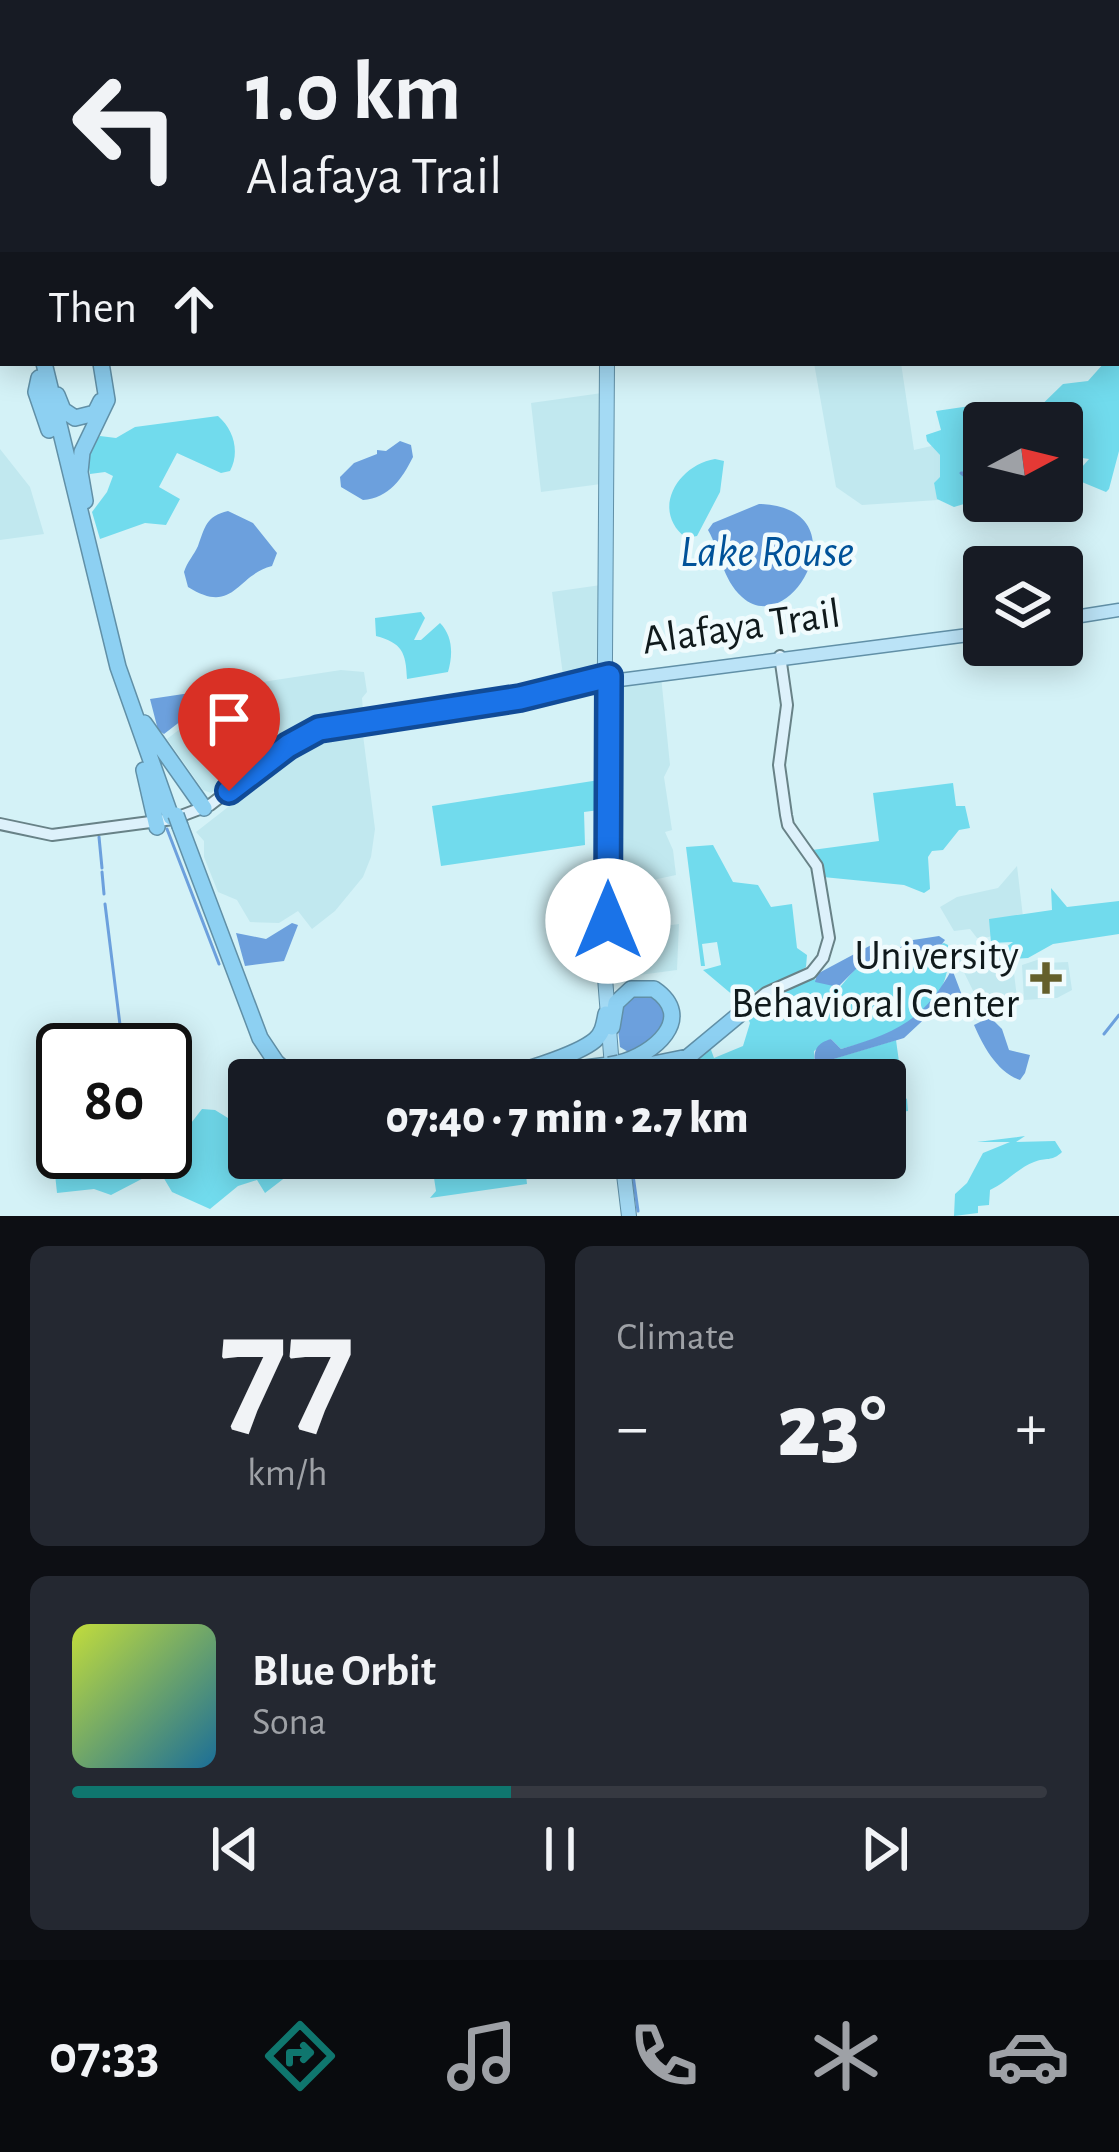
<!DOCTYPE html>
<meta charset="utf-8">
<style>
:root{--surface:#171b24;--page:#242831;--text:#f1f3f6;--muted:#9ea1a6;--line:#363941;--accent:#0f766e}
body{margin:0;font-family:"Alegreya Sans",sans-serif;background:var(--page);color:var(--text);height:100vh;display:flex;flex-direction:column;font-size:45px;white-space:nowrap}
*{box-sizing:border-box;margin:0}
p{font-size:39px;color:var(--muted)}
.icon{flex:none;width:66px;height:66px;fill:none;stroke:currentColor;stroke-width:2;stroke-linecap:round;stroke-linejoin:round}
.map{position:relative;height:1216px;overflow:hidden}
.side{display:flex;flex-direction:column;gap:30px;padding:30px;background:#0d0f14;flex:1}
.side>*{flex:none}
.banner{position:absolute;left:0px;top:0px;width:1119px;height:366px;box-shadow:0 6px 30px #0003;background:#171b24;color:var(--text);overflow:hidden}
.needle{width:78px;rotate:83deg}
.fabs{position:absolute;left:963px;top:402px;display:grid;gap:24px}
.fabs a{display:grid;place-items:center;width:120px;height:120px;border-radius:12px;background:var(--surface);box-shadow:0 6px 30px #0003;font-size:60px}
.speed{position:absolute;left:36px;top:1023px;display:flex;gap:24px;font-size:60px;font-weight:700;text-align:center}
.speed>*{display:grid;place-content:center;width:156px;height:156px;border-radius:50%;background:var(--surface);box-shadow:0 6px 30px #0003;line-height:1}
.speed .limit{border:6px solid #111;border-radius:18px;background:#fff;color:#111}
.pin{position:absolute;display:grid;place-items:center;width:102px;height:102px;color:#fff;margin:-123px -51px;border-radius:50% 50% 50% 0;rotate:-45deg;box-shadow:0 0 12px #0007}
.pin .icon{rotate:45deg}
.me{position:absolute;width:132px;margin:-66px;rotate:0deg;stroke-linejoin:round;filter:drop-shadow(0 0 9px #0008)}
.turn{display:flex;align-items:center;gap:42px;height:252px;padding:0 48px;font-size:54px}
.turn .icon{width:156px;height:156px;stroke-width:2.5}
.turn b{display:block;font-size:84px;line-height:102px}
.then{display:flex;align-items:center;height:114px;padding:0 48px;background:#0003;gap:24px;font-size:45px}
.big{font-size:90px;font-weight:800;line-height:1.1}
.side .card{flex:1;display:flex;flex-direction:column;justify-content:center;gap:18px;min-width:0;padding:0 42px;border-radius:18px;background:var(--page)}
.side .dial{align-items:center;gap:0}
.dial b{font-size:156px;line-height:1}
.song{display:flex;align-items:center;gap:36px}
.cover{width:144px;height:144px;border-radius:18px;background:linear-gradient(135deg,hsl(70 70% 55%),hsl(200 70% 35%))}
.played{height:12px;border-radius:6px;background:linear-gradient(90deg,var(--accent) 45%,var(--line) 45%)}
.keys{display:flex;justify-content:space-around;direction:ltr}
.heat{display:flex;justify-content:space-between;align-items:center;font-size:66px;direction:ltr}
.side .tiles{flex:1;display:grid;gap:30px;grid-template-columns:1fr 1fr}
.card:last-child{grid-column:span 2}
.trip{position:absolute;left:228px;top:1059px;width:678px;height:120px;border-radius:12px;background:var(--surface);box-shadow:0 6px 30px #0003;font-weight:800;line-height:120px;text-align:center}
.tab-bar{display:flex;height:192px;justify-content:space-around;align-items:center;background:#090b0e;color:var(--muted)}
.tab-bar .icon{width:84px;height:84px}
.tab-bar .current{color:var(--accent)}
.tab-bar b{font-size:54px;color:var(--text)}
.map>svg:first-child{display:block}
</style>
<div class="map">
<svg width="1119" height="1216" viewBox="0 0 1119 1216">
<rect width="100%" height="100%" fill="#d4f2f7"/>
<path fill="#c1e8ef" d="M814 363H901L914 450 936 445 940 455 941 478 934 484 938 500 862 505 836 487Z
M602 393 601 484 541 492 531 403Z
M0 449 30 487 44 534 0 540Z
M601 585 600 673 564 683 552 592Z
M341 670 364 672 367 692 362 698 363 711 297 727 211 793 203 790 167 739 236 686Z
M661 676 670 765 664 777 672 830 665 832 673 850 676 875 630 885V917L635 930 679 924 677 970 609 979 613 685Z
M363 735 375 829 371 857 363 877 335 911 312 929 298 911 279 923 250 922 237 900 218 892 204 857V841L196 832 291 758 327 741Z
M1017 866 1023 917 989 937 977 938 970 929 954 931 940 907 957 897 998 888Z
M993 943 1014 973 1017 998 982 1009 958 960Z
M1040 959 1044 963 1068 962 1072 990 1057 998 1024 1000 1022 965Z"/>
<path fill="#71dbed" d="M1119 349V451L1109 489 1106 492 1077 480 1063 505 1045 502 1062 501V482L1068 483 1089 459 1062 455V423H1023L1063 384 1088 381 1104 363H1116Z
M970 406 992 423H984V498L954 507 937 499 934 483 940 477V455L927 441 926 435 941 430 936 411Z
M218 416C234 430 240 452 230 471L221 473 177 453 159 487 180 499 166 525 145 523 100 539 92 512 107 492 113 476 105 472 90 474 86 448 100 436 116 438 135 427Z
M715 459 724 461 720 492 697 536 686 538C650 510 678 465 715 459Z
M421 612 425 618 414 640H421L440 623C453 636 453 655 448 672L407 679C406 652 402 643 376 636L375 618Z
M599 780V810L584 812 585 845 441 866 432 806Z
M953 783 956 806H965L970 828 959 830 943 850 932 851 928 857 930 889 924 893 904 885 823 877 821 863 812 850 879 841 873 793Z
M713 845 733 882 758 885 771 907 792 904 797 948 807 955 806 967C785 982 761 983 741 1002L703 970 721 965 717 942 702 944 705 966H701L686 847Z
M1051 888 1067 907 1119 901V934L1053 944 1028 958 1009 959 1002 950 1013 942 991 943 989 919 1052 910Z
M944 943 948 945C955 1011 895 1035 841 1049L831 1039 814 1051 815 1080H713L708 1073 701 1080H683L684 1065 710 1047 714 1058 743 1046 750 1023 746 1014 763 999 810 978 841 986 856 968H874L900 952 916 953Z
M896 1040 899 1062 886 1060 883 1070 889 1088 907 1099 908 1111 885 1114V1080H824L826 1061Z
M202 1109 215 1110 249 1131V1158H327L291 1173 265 1193 257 1180 238 1186 210 1209 172 1192 159 1170 111 1195 94 1189 57 1193 55 1174 80 1172 112 1152H165V1137L181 1136Z
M1025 1136 1016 1142 1055 1141 1062 1152C1052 1162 1046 1157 1034 1162 1018 1168 1006 1183 990 1190L989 1205 978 1206V1213L954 1216 955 1194 967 1183 983 1153 1010 1142H977Z
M431 1158H485L525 1166 527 1184 430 1198 436 1191Z"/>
<path fill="#6ca0dd" d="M400 441 411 445 413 457C402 479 389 498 363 500L341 487 340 477 354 463 377 454V450L386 451Z
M759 504C865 507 791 642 742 597 722 579 721 553 708 530L713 523Z
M228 511 253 523 277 553 272 566C236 575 234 616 188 587L184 572C187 562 194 555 198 546 205 527 206 516 228 511Z
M217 689 216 694 164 734 158 730 150 699Z
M292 923 298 925 284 961 245 966 236 933 266 939Z
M939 936 945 940 942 944 913 958 902 952 880 966 856 969 838 987 815 982 817 974 875 943 897 949 913 940Z
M952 969 963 998 948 997 904 1038 827 1061 824 1080H815C817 1061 807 1046 831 1039L841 1049C896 1033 924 1020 952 969Z
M631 995H652L666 1011C661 1034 651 1043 630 1053L620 1047C618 1025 613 1010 631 995Z
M990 1017 1002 1029 1009 1050 1030 1055 1025 1073 1020 1080C997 1072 983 1046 974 1025Z"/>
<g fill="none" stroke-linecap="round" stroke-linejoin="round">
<path stroke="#6ca0dd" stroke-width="3" d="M1116 159 1119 163
M984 452 974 453 969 473H961L966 477 984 476
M612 823V813
M167 829 219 964
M612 831V856
M99 837 102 868
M612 865V874
M102 872 104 894
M105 904 122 1041
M611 918 612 885
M612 924V938
M612 943V940
M612 950V952
M611 957V955
M611 960 612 973
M1104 1034 1119 1015
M123 1048V1050
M633 1175 638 1211"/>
<defs>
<path id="secondary" d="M0 824 52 835 173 819 210 805 288 745 319 729 520 698 604 677
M741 1013 766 993 811 973 823 958 829 938 817 866 788 825 786 815 779 765 787 705 780 656"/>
<path id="primary" d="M1062 619 1119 610
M604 682 984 633"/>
<path id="trunk" d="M606 0 607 3
M607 363 603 952 613 1080
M622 1158 629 1216"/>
<path id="motorway" d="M4 0V3
M2 40 3 78
M44 363 118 667 171 817
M39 378 36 392 49 430
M57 395 63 410 75 418 95 413 101 401
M85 501 80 472 82 452 107 400 101 363
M144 723 204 808
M144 770 157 827
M180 826 260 1038 276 1062 296 1080
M612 1027 616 1003 631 989H654C697 1018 653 1055 619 1063
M624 1070 688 1057 741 1013
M529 1075 609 1065
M486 1080C512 1075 576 1056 595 1040 603 1033 604 1024 606 1014"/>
</defs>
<use href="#secondary" stroke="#688287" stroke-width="14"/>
<use href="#primary" stroke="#6190a7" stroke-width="15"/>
<use href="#trunk" stroke="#6190a7" stroke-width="16"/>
<use href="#motorway" stroke="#6190a7" stroke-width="18"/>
<use href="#secondary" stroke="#ddf1fb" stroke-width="10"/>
<use href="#primary" stroke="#bbe3f7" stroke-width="12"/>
<use href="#trunk" stroke="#a4daf4" stroke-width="14"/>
<use href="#motorway" stroke="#8dd0f2" stroke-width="15"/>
<defs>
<path id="motorway-bridge" d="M176 815 180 826
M609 1065 619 1063"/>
</defs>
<use href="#motorway-bridge" stroke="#6190a7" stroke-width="18" stroke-linecap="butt"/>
<use href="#motorway-bridge" stroke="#8dd0f2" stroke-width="15"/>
</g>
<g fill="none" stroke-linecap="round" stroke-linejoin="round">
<defs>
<path id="route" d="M229 791 288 746 319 729 520 698 609 676 608 921"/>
</defs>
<use href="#route" stroke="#114b97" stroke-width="30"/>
<use href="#route" stroke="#1a73e8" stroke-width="21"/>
</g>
<path fill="#645f2b" stroke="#f0fbfd" stroke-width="4.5" d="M1040 960h12v12h12v12h-12v12h-12v-12h-12v-12h12z"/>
<g text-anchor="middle" stroke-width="9" stroke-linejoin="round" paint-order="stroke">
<g font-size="42" fill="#101a1c" stroke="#f0fbfd">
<text transform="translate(741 625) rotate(-8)" y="15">Alafaya Trail</text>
</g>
<g font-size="42" fill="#101a1c" stroke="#f0fbfd" text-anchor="end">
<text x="1019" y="969">University<tspan x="1019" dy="48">Behavioral Center</tspan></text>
</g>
<g font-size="45" font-style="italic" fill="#005299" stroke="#f0fbfd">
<text x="767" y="566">Lake Rouse</text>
</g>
</g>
</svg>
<div class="fabs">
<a><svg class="needle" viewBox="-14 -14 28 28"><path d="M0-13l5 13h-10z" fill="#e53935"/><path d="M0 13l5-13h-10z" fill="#9ea1a6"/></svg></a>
<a><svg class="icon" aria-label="layers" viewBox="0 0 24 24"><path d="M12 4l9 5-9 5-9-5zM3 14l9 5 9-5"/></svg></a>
</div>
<div class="speed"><div class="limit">80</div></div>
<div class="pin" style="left:229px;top:791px;background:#d93025"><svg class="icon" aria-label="arrive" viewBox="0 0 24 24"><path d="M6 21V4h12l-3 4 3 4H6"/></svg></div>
<svg class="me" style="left:608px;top:921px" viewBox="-20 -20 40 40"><circle r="19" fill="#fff"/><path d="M0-13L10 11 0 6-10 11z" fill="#1a73e8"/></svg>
<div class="trip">07:40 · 7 min · 2.7 km</div>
<div class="banner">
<div class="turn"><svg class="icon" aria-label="left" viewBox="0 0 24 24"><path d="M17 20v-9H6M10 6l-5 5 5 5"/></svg><div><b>1.0 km</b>Alafaya Trail</div></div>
<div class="then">Then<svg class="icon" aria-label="ahead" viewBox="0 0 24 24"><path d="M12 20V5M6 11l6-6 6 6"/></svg></div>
</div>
</div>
<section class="side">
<div class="tiles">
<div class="card dial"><b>77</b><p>km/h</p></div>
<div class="card"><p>Climate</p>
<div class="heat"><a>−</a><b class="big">23°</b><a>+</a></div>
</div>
<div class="card">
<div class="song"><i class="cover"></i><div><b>Blue Orbit</b><p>Sona</p></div></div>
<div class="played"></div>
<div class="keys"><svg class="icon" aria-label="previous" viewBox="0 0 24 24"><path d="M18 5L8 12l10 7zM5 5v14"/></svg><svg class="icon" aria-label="pause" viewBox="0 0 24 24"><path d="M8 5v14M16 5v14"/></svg><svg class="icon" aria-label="next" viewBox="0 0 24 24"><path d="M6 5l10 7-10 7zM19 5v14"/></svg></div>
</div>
</div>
</section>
<nav class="tab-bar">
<b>07:33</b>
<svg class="icon current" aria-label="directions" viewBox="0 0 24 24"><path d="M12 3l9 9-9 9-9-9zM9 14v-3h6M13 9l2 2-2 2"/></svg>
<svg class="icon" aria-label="music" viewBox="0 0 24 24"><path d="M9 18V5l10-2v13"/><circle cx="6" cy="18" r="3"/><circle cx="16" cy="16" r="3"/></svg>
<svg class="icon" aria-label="phone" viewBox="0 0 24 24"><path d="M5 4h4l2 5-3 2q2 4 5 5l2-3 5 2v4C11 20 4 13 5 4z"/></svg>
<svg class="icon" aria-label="climate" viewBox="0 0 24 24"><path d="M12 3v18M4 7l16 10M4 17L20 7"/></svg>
<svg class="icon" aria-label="car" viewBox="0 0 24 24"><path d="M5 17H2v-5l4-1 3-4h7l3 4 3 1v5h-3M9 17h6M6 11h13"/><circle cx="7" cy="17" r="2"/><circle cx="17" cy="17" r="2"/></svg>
</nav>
